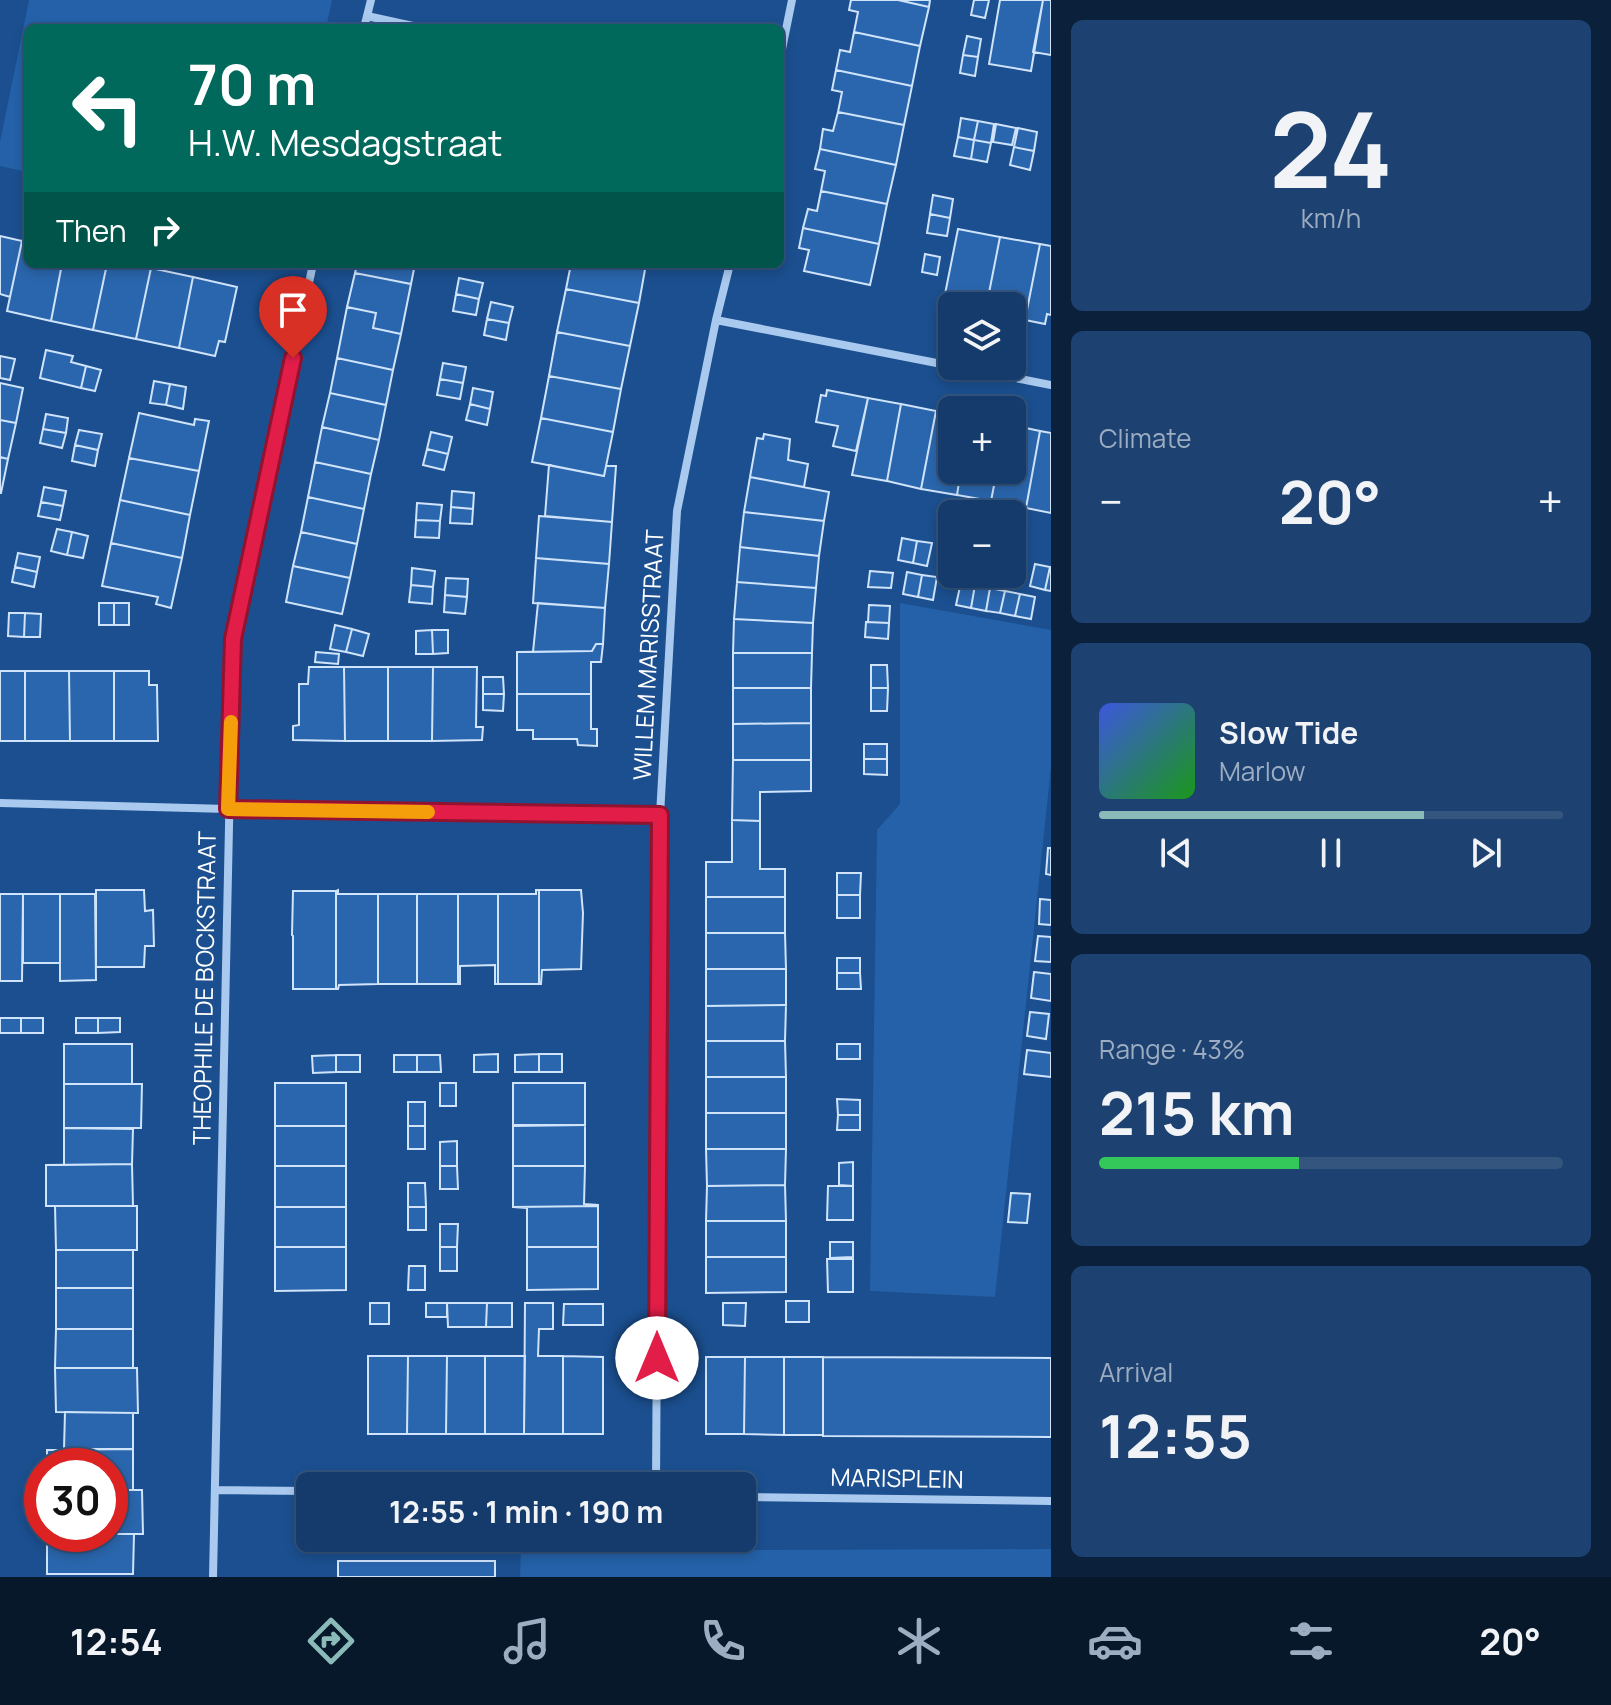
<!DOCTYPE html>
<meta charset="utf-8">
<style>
:root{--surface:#143b6b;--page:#1d4271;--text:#f1f3f6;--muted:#9dadc1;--line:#33557e;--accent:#8bbbb9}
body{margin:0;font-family:Manrope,sans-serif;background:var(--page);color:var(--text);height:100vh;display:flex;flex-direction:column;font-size:30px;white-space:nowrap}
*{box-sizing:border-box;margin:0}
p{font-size:26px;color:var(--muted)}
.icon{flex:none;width:44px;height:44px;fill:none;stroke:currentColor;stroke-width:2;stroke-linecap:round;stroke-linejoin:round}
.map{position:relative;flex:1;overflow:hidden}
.details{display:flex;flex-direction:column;gap:20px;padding:20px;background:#0b203b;width:560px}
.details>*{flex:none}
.top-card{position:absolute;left:24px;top:24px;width:760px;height:244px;border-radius:12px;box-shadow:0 4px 12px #0003,0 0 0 2px var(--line);background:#00695c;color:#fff;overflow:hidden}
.fabs{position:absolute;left:938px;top:292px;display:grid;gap:16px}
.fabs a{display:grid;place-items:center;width:88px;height:88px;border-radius:12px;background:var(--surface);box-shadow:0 4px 12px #0003,0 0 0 2px var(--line);font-size:40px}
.speed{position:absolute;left:24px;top:1448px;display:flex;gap:16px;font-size:40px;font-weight:700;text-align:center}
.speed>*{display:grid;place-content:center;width:104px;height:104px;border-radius:50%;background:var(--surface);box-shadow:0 4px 12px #0003,0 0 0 2px var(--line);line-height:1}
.speed .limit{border:12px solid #d22;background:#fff;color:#111}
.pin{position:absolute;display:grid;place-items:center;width:68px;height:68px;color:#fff;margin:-82px -34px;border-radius:50% 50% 50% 0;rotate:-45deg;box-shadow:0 0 8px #0007}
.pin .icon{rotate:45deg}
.me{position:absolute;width:88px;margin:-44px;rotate:0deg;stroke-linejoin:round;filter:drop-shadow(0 0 6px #0008)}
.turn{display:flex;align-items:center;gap:28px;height:168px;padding:0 32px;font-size:36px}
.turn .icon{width:104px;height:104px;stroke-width:2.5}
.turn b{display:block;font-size:56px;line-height:68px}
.then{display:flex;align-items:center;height:76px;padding:0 32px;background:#0003;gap:16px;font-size:30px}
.big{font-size:60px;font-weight:700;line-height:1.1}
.details .tile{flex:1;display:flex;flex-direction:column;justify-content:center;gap:12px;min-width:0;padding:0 28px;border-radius:12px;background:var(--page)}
.details .dial{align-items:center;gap:0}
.dial b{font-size:104px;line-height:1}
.song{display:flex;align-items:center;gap:24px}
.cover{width:96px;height:96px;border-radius:12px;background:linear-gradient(135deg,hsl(230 70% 55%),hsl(120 70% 35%))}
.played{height:8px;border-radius:4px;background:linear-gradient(90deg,var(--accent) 70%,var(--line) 70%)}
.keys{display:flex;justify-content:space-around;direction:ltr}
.heat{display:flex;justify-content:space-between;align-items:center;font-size:44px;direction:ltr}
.charge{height:12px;border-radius:6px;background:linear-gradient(90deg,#34c759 43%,var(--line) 0)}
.trip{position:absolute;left:296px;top:1472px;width:460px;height:80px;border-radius:12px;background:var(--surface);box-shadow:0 4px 12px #0003,0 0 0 2px var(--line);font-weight:700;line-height:80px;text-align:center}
.tab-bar{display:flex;height:128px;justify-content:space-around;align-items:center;background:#08182b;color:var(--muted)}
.tab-bar .icon{width:56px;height:56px}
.tab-bar .current{color:var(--accent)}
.tab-bar b{font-size:36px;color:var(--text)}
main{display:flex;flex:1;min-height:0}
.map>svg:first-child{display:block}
</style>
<main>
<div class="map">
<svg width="1051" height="1577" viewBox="0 0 1051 1577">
<rect width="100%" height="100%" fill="#1b4f8f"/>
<path fill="#2461a8" d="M29 0H332L326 28H28V172L0 166V142Z
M900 603 1051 630V767L995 1297 870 1291 877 830 900 804Z
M1051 1549V1577H520L521 1551Z"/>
<path fill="#2a66ad" stroke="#cfe3fa" stroke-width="2" d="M851 0H898L929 7 920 46 854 32 858 12 849 10Z
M898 0H930L929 7Z
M974 0H989L985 18 971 15Z
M1000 0H1043L1031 71 989 64Z
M1043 0H1051V55L1033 52Z
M854 32 920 46 912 86 836 70 840 50 850 52Z
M967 36 981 39 978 57 963 55Z
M963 55 978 57 975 76 960 73Z
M836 70 912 86 904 125 838 112 842 92 832 90Z
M838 112 904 125 896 165 820 149 823 129 833 131Z
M961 118 978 121 974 140 958 137Z
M978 121 994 124 991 143 974 140Z
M996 124 1016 128 1012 145 993 142Z
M1018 128 1037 132 1034 151 1014 147Z
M958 137 974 140 971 159 954 156Z
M974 140 991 143 987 162 971 159Z
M1014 147 1034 151 1030 170 1010 165Z
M820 149 896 165 887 204 821 191 825 171 815 169Z
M821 191 887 204 879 244 803 228 808 209 817 211Z
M933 195 953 199 950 218 930 214Z
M930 214 950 218 947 236 927 233Z
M803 228 879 244 870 285 804 271 809 250 799 248Z
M958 229 1000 237 987 303 967 299 966 306 943 304Z
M0 236 22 241 10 297 0 294Z
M1000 237 1040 244 1025 320 1012 318V306L987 303Z
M22 241 28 242V264H62L51 321 7 311Z
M1040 244 1051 246V315L1047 314 1045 324 1025 320Z
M925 254 940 257 937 275 922 272Z
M62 264H107L93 330 51 321Z
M107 264H131L151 268 136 339 93 330Z
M357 264H415L411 284 355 273Z
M571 264H646L639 303 566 289Z
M151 268 193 277 179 348 136 339Z
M355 273 411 284 401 334 373 328 376 313 347 307Z
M193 277 237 287 225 342 219 341 215 356 179 348Z
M459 278 483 283 479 299 456 294Z
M566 289 639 303 630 346 557 332Z
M456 294 479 299 476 315 453 311Z
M491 302 513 307 509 323 487 319Z
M347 307 376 313 373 328 401 334 393 370 337 358Z
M487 319 509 323 506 340 484 335Z
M557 332 630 346 621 389 549 376Z
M46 350 73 356 71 362 86 366 81 388 40 378Z
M0 356 15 359 10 380 0 378Z
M337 358 393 370 386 405 330 393Z
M443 363 466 367 463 383 440 379Z
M86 366 101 370 95 391 81 388Z
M549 376 621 389 613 432 541 418Z
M440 379 463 383 460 399 437 395Z
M154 381 170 384 166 405 150 403Z
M0 383 23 388 16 423 0 420Z
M170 384 186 387 183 409 166 405Z
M473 388 493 392 490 409 470 404Z
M827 390 868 398 856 451 833 446 838 426 816 422 821 395 826 396Z
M330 393 386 405 379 440 322 427Z
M868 398 901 404 887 481 852 475Z
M470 404 490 409 487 425 466 420Z
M901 404 936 411 921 489 887 481Z
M936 411 952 414V470H961L957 495 921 489Z
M139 413 194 425 195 419 209 421 199 471 129 458Z
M46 414 68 418 66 433 43 429Z
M541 418 613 432 604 476 532 462Z
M0 420 16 423 8 459 0 457Z
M1012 425 1040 431 1026 508 991 501 997 470H1012Z
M322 427 379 440 371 474 315 462Z
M43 429 66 433 62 448 40 443Z
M79 430 102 434 98 450 75 445Z
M1040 431 1051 433V513L1026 508Z
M431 432 452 437 448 454 427 449Z
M764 434 790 439 788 460 808 464 804 487 750 477 757 438 763 439Z
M75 445 98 450 95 466 72 461Z
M427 449 448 454 444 470 423 465Z
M0 457 8 459 1 493H0Z
M129 458 199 471 190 515 120 500Z
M315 462 371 474 364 509 308 497Z
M549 465 604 476 606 466H616L612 522 545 516Z
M961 470H997L991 501 957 495Z
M750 477 829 492 824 521 744 512Z
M44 487 66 491 63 506 41 502Z
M452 491 474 493 473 509 451 507Z
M308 497 364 509 357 544 301 532Z
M120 500 190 515 182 558 111 543Z
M41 502 63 506 60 520 38 516Z
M417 503 442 505 440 521 416 520Z
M451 507 473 509 472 524 450 523Z
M744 512 824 521 819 556 740 547Z
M539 516 612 522 609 564 536 558Z
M416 520 440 521 439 538 415 537Z
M57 529 72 532 67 555 51 551Z
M72 532 88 536 83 558 67 555Z
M301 532 357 544 350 578 293 566Z
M902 538 917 541 913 563 898 560Z
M949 540 952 541V569L944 567Z
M917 541 932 543 927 566 913 563Z
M111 543 182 558 171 608 156 604 158 597 102 586Z
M740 547 819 556 816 588 737 582Z
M18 553 40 557 37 572 15 567Z
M536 558 609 564 605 608 533 603Z
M1035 564 1050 567 1045 590 1030 586Z
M293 566 350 578 342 614 286 602Z
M15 567 37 572 34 587 12 582Z
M1050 567H1051V591L1045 590Z
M412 568 435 571 433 587 411 585Z
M870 571 893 573 891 588 868 587Z
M907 572 922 575 918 597 903 594Z
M922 575 937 577 933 600 918 597Z
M446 578 468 579 467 597 445 595Z
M737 582 816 588 813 623 734 619Z
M961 582 975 585 971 608 956 605Z
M411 585 433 587 432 604 409 602Z
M975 585 990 588 986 611 971 608Z
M990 588 1005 591 1000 613 986 611Z
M1005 591 1020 594 1015 616 1000 613Z
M1020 594 1035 597 1031 619 1015 616Z
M445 595 467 597 465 614 444 612Z
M99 603H114V625H99Z
M114 603H129V625H114Z
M538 603 605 608 603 644H596L592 651 533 652Z
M869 605 890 606 889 623 868 622Z
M9 613H25L24 637 8 636Z
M25 613 41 614 40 637H24Z
M734 619 813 623 812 653H733Z
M866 622 889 623 888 639 865 637Z
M335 625 352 629 346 652 330 649Z
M352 629 369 634 363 656 346 652Z
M432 630 433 654H416V631Z
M432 630H448V653L433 654Z
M596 644H603L601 662H591V694H517V652L592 651Z
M316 652 339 654 338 664 315 662Z
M733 653H812L811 688H733Z
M871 665H887L888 688H871Z
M309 667H344L345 741 293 740V726L299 725V684H308Z
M344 667H388V741H345Z
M388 667H433L432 741H388Z
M433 667H477L476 727H483L482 740 432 741Z
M0 671H25V741H0Z
M25 671H69L70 741H25Z
M69 671H114V741H70Z
M114 671H149V685H157L158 741H114Z
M483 677H503L504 694H483Z
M733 688H811V723L733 724Z
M871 688H888L887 711H871Z
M483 694H504L503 711 483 710Z
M517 694H591V729H597V746L578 745 577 739H533V730H517Z
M811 723V760H733V724Z
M864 744H887V759H864Z
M864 759H887V775L864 774Z
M733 760H811V791L760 792V821L732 820Z
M732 820 760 821V869H785V897H706V862H732Z
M1048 848H1051V875L1046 874Z
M837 873H861L860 895H837Z
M96 890H144L145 911 153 910 154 946H145L144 967H96Z
M338 890V894H378V984L339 985 338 989H336V891Z
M536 890H539V984H498V894H536Z
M539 890H581L583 913 581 969 542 970 541 984H539Z
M293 891H336V989H293V936L292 935Z
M0 894H23L22 981H0Z
M23 894H60V963H23Z
M60 894H95L96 980 60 981Z
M378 894H417V984H378Z
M417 894H458V984H417Z
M458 894H498V984H495V965L460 966V984H458Z
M837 895H860V918H837Z
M706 897H785V933H706Z
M1040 899 1051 900V925L1039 924Z
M706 933H785L786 969H706Z
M1038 936 1051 937V962L1035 961Z
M837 958H860V973H837Z
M706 969H786V1005L706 1006Z
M1034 972 1051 974V1001L1031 998Z
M837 973H860L861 989H837Z
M786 1005 785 1041H706V1006Z
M1030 1012 1049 1014 1046 1039 1027 1036Z
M0 1018H21V1033H0Z
M21 1018H43V1033H21Z
M76 1018H98V1033H76Z
M98 1018H120V1032L98 1033Z
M706 1041H785L786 1077H706Z
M64 1044H132V1084H64Z
M837 1044H860V1059H837Z
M1027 1050 1051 1053V1077L1024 1074Z
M498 1054V1072H474V1055Z
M539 1054V1072H515V1055Z
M539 1054H562V1072H539Z
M336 1055H360V1072H336Z
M336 1055V1072L313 1073 312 1056Z
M394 1055H417V1072H394Z
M417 1055H440L441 1072H417Z
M706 1077H786V1113H706Z
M275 1083H346V1126H275Z
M440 1083H456V1106H440Z
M513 1083H585V1125L513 1126Z
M64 1084H142L141 1128H64Z
M837 1099 860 1100V1115H838Z
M408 1102H425V1126H408Z
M706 1113H786V1149H706Z
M838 1115H860V1130H837Z
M513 1125H585V1166H513Z
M275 1126H346V1166H275Z
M408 1126H425V1149H408Z
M64 1128 133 1129 132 1164 64 1165Z
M457 1141V1166H440V1142Z
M706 1149H786L785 1185 707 1186Z
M853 1162V1186L839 1185V1163Z
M132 1164 133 1206H46V1165Z
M275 1166H346V1207H275Z
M440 1166H457L458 1189H440Z
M513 1166H585L584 1204 598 1205V1206L513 1207Z
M408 1183H425L426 1207H408Z
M785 1185 786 1221H706L707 1186Z
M828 1186H853V1220H827Z
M1011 1193 1030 1194 1027 1223 1008 1222Z
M55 1206H137V1250H56Z
M598 1206V1247H527V1208L513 1207Z
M275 1207H346V1247H275Z
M408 1207H426V1230H408Z
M706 1221H786V1257H706Z
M440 1224H458L457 1247H440Z
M830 1242H853V1257L830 1258Z
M275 1247H346V1290L275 1291Z
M440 1247H457V1271H440Z
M527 1247H598V1289L527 1290Z
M56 1250H133V1288H56Z
M706 1257H786V1292L706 1293Z
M827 1259H853V1292H828Z
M409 1266H425V1290H408Z
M56 1288H133V1329H56Z
M786 1301H809V1322H786Z
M370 1303H389V1324H370Z
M426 1303H447V1317H426Z
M447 1303H487L486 1327H448Z
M487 1303H512V1327H486Z
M525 1303H553V1329H539L538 1356H563V1434H524Z
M723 1303H746L745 1326 723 1325Z
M564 1304H603V1325H563Z
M56 1329H133V1368H55Z
M368 1356H408L407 1434H368Z
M408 1356H447L446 1434H407Z
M447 1356H485V1434H446Z
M485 1356H525L524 1434H485Z
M563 1356 603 1357V1434H563Z
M706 1357H745L744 1434H706Z
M745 1357H784V1435L744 1434Z
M784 1357H823V1435H784Z
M823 1357 1051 1358V1437L823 1436Z
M55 1368H137L138 1413 56 1412Z
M65 1412 133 1413V1449H64Z
M133 1449V1490H110V1466H47V1450Z
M110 1490H142L143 1534H110Z
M47 1534H134L133 1574H47Z
M338 1561H495V1577H338Z"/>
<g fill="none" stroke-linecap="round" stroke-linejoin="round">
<path stroke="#a9c9ee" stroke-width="8" d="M367 16 422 28
M364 28 371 0
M780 59 792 0
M716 320 952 366
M954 366 1051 385
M0 803 228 809 660 815
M656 1486 660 815 677 511 716 320 730 264
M215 1490 310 1491
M742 1497 1051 1501
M213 1577 233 639 313 264"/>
</g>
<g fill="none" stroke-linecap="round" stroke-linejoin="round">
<defs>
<path id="route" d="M293 358 233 639 228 809 660 815 657 1358"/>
</defs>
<use href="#route" stroke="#92132f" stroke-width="20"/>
<use href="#route" stroke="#e11d48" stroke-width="14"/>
<path stroke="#f59e0b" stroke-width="14" d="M231 722 228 809 428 812"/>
</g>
<g text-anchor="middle" stroke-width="8" stroke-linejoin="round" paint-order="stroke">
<g font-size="24" fill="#fff" stroke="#1b4f8f">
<text transform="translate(649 655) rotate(-87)" y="8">WILLEM MARISSTRAAT</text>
<text transform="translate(205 988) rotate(-89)" y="8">THEOPHILE DE BOCKSTRAAT</text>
<text transform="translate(897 1479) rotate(1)" y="8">MARISPLEIN</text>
</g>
</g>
</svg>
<div class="fabs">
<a><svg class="icon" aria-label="layers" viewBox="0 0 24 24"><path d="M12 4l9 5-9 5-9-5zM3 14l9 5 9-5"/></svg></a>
<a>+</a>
<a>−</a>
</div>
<div class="speed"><div class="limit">30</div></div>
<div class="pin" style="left:293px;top:358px;background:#d93025"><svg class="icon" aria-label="arrive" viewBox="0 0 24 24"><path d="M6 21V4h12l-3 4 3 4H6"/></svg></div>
<svg class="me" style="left:657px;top:1358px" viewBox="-20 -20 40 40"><circle r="19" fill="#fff"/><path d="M0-13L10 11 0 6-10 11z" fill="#e11d48"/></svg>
<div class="trip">12:55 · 1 min · 190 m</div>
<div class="top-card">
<div class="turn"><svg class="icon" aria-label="left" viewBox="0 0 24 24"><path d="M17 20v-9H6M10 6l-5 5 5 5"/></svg><div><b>70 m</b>H.W. Mesdagstraat</div></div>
<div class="then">Then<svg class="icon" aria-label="right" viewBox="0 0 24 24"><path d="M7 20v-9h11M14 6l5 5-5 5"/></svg></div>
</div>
</div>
<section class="details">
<div class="tile dial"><b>24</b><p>km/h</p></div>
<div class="tile"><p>Climate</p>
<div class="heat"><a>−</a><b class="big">20°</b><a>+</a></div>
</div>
<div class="tile">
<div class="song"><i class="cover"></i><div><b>Slow Tide</b><p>Marlow</p></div></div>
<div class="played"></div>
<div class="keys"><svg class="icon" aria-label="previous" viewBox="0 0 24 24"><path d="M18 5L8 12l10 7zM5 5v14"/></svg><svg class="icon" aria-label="pause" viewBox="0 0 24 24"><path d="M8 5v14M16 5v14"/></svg><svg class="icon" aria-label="next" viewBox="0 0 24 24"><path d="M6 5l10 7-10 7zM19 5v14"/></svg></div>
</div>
<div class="tile"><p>Range · 43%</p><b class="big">215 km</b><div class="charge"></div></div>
<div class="tile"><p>Arrival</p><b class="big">12:55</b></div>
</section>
</main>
<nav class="tab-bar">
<b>12:54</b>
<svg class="icon current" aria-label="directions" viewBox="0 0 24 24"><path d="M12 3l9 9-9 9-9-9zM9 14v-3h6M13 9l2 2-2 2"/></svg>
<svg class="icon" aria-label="music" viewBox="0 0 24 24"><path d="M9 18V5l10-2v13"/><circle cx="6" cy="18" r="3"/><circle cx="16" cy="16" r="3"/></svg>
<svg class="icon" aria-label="phone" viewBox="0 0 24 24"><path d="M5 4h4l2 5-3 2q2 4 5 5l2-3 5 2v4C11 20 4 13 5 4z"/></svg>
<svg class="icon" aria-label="climate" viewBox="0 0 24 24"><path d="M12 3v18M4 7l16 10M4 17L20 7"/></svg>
<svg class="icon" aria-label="car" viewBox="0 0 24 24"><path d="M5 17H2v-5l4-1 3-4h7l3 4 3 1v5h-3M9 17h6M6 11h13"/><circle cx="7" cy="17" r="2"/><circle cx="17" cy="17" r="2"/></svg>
<svg class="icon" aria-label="filters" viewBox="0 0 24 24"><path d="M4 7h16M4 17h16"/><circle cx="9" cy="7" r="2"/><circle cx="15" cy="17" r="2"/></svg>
<b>20°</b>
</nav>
